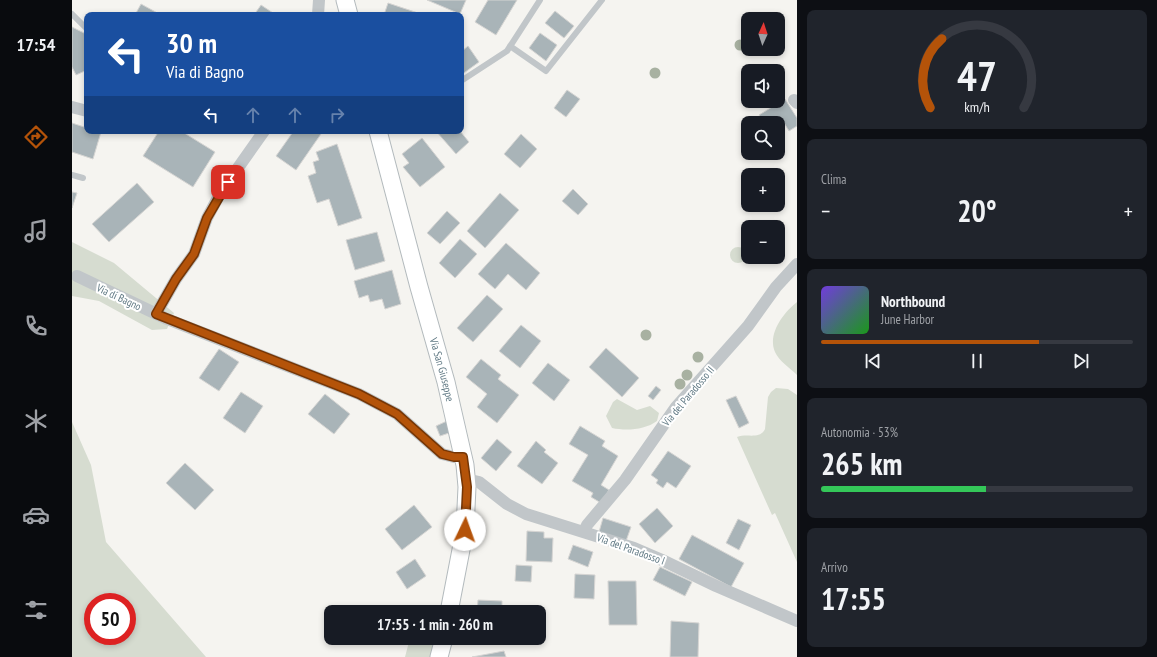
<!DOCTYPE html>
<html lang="it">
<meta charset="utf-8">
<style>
:root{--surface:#171b24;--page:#20242c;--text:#f1f3f6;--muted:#9ea1a6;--line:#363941;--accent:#b45309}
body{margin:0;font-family:"PT Sans Narrow",sans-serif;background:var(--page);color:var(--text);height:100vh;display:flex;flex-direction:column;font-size:15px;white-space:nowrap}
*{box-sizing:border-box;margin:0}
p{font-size:13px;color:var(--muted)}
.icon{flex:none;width:22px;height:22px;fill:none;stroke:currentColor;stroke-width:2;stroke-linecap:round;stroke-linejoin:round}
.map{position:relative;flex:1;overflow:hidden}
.details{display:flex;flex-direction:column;gap:10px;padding:10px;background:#0d0f14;width:360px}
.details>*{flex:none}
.guide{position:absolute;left:12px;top:12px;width:380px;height:122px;border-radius:8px;box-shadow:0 2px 6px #0003;background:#1a4fa0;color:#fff;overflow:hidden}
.needle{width:26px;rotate:3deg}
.fabs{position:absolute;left:669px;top:12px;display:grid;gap:8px}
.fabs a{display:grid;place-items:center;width:44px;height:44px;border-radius:8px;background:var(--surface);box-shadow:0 2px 6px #0003;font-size:20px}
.speed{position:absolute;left:12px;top:593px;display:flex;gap:8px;font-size:20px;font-weight:700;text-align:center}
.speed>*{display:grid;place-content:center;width:52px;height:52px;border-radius:50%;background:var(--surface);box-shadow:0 2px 6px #0003;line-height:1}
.speed .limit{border:6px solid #d22;background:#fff;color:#111}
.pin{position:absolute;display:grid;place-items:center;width:34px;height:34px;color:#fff;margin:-17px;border-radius:8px;box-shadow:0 2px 6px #0006}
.me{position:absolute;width:44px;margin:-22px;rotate:3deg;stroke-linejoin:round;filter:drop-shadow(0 0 3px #0008)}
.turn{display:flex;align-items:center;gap:14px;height:84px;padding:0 16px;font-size:18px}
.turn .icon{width:52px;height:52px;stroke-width:2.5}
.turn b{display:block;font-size:28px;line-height:34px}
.lanes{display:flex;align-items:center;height:38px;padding:0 16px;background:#0003;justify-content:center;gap:20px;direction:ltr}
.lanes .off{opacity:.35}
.big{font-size:30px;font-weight:800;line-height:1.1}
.details .card{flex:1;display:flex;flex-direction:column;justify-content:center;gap:6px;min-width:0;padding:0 14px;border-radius:8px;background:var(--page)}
.details .dial{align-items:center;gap:0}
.dial svg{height:104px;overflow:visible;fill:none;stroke:var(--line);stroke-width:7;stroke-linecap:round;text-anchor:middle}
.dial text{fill:var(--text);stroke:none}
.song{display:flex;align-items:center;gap:12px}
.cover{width:48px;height:48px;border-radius:6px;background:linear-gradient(135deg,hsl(260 70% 55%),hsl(120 70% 35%))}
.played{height:4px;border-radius:2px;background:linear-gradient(90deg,var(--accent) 70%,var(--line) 70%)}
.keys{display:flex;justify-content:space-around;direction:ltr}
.heat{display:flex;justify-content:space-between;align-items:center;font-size:22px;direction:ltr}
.charge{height:6px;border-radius:3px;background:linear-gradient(90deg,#34c759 53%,var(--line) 0)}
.trip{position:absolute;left:252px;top:605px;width:222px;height:40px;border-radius:8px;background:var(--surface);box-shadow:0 2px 6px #0003;font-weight:800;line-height:40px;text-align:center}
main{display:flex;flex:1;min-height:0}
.tabs{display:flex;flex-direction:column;width:72px;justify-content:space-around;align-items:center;background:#090b0e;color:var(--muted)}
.tabs .icon{width:28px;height:28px}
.tabs .current{color:var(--accent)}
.tabs b{font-size:18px;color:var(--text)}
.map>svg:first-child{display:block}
</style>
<main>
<nav class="tabs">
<b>17:54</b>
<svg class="icon current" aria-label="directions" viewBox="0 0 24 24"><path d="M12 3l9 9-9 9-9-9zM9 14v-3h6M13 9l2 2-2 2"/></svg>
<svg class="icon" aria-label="music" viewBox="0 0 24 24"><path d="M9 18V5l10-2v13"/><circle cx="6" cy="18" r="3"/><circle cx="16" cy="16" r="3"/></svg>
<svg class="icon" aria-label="phone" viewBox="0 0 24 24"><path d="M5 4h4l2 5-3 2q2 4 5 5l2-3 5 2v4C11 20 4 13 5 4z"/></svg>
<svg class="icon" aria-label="climate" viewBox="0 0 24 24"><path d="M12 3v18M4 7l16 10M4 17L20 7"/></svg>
<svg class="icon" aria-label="car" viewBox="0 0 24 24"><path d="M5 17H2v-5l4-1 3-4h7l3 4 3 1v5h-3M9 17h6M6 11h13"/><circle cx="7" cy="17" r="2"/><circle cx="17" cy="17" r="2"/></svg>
<svg class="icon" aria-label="filters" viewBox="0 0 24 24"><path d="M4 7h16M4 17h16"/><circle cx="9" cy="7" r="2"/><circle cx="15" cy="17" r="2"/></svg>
</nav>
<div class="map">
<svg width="725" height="657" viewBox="0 0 725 657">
<rect width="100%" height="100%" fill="#f5f4f0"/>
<path fill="#d6dcd0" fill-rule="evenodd" d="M0 242 42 263 102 313 95 329 80 330 27 301 0 296Z
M658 255a8 8 0 1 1 16 0a8 8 0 1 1-16 0Z
M725 302V375C718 368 707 361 703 352 695 334 712 312 725 302Z
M704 388 716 389 725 395V562L703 513 700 515 665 437C675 433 688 440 693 429L696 397 699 392Z
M545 399 565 410 578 406 587 413 585 421C573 430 554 431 540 428L534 416 541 402Z
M0 422 19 465 34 542 134 657H0ZM21 602H55V636H21Z
M338 638H363L358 657H333Z"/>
<path fill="#a9b4b8" stroke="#d6d5d3" d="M355 0H394L388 14Z
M416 0H445L424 35 403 22Z
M316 3 352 15H312Z
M69 4 89 15H63Z
M189 5 204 15H182Z
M483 11 502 26 492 38 473 23Z
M0 27 14 34 15 37V70L4 75 0 67Z
M468 33 485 45 474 61 457 48Z
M396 46 407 62 389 75V52Z
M495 90 508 99 494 117 482 108Z
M713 99 725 118V126L717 131 709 118 700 123H692L687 115Z
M0 123 15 128V131L29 132 21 159 0 152Z
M87 131H109L143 152 121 187 71 156Z
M220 131H251L224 170 204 156 221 132Z
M364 131H388L397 142 384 154Z
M449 134 465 149 448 168 432 154Z
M350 138 373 167 348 187 331 167 337 163 330 154Z
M265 144 290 218 266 226 257 199 245 203 236 176 244 173 241 162 247 160 244 152Z
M65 183 82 202 37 242 20 224Z
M501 189 516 204 506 215 490 201Z
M0 192 5 193 0 208Z
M428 193 447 210 413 248 395 231Z
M375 211 388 223 368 244 355 233Z
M305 232 313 261 283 270 274 240Z
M388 239 405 254 383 278 367 263Z
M434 243 468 273 454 290 436 274 423 289 406 274Z
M320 270 329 304 313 309 310 299 298 302 296 295 287 298 282 281Z
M415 295 431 309 401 342 385 328Z
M449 325 469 341 448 368 427 351Z
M534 348 567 378 550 397 517 367Z
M147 349 167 362 147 391 127 378Z
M409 359 429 375 426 379 447 395 425 423 405 407 415 394 394 377Z
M476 363 498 380 482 401 460 383Z
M584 386 589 390 581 400 576 396Z
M169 392 191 406 173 433 151 418Z
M253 394 278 414 262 434 236 414Z
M664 396 677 423 667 428 654 400Z
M375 421 380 432 368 436 364 426Z
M508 426 533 441 530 446 546 456 529 485 537 490 529 503 519 497 521 493 500 481 516 455 497 444Z
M425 439 440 452 424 471 409 458Z
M464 441 474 450 472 452 486 463 470 484 445 466Z
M596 451 619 466 604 488 595 482 591 488 584 483 586 480 579 475Z
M113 463 142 490 123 510 94 483Z
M342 505 360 527 330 550 313 529Z
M585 508 601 526 583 543 567 524Z
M531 518 559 527 554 541 527 532Z
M666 519 679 525 667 550 654 543Z
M455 531 472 532V538H481L480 562 454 561Z
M620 535 672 563 659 587 607 559Z
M501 545 521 552 516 567 496 559Z
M343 559 354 576 335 589 324 572Z
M444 565 460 566 459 582 443 581Z
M588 567 620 582 613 596 581 580Z
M503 574 523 575 522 599 502 598Z
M536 581H564L565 625H537Z
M406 600 430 601V612H405Z
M599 621 627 623 626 657H598Z
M432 651 434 657H400Z"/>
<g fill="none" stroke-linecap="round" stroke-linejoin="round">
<defs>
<g id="secondary">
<path d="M273 0 277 15"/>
<path id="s1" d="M306 131 347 287 374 382 393 465 395 487 393 529 377 612"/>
<path d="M367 657 372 638"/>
</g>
</defs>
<use href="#secondary" stroke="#b3babd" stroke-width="19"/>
<path stroke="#c1c6c9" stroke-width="6" d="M0 14 15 29
M438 46 474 71 530 0
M389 81 435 51 468 0
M0 175 11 178"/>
<path stroke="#c1c6c9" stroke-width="12" d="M246 15 247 0
M722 100 725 103
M0 107 15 111
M5 276 95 319 287 394 325 414 370 454 382 457H391
M84 314 104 279 122 254 135 218 149 192 192 131
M394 479 407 482 435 504 454 514 562 548 590 560 644 586 725 621
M512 532 515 525 553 480 604 407 676 326 704 287 725 264"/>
<use href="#secondary" stroke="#fff" stroke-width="17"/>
</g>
<g fill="#a8b1a1">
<circle cx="668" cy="45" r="5.5"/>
<circle cx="583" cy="73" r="5.5"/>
<circle cx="574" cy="335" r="5.5"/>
<circle cx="626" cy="357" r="5.5"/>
<circle cx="615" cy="375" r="5.5"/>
<circle cx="608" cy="384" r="5.5"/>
</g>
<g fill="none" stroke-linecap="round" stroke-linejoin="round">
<defs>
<path id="route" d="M156 182 135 218 122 254 104 279 84 314 287 394 325 414 370 454 382 457H391L395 487 393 530"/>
</defs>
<use href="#route" stroke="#753606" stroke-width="10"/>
<use href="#route" stroke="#b45309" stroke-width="7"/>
</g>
<g text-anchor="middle" stroke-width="4" stroke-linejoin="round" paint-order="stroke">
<g font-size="11" fill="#607984" stroke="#fff">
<text transform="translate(47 297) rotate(25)" y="4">Via di Bagno</text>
<text dy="4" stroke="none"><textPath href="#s1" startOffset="247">Via San Giuseppe</textPath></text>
<text transform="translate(616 396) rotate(-50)" y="4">Via del Paradosso II</text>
<text transform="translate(559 549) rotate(20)" y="4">Via del Paradosso I</text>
</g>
</g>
</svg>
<div class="fabs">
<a><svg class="needle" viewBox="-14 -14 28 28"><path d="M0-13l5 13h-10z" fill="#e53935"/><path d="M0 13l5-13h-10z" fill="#9ea1a6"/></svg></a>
<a><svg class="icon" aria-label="sound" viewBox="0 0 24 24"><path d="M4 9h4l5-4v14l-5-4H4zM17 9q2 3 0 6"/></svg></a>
<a><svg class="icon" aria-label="search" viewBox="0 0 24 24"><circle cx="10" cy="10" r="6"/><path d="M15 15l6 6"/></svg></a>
<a>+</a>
<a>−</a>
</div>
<div class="speed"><div class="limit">50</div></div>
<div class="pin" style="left:156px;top:182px;background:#d93025"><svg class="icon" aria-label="arrive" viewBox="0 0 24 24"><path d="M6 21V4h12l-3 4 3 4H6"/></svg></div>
<svg class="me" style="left:393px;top:530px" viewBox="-20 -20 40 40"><circle r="19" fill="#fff"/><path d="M0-13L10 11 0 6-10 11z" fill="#b45309"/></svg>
<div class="trip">17:55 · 1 min · 260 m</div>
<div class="guide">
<div class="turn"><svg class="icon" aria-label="left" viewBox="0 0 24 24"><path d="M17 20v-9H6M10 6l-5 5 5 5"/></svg><div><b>30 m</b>Via di Bagno</div></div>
<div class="lanes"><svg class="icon" aria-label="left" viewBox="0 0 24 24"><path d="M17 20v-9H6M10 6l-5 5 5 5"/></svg><svg class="icon off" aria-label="ahead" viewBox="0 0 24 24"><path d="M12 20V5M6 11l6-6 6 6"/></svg><svg class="icon off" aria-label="ahead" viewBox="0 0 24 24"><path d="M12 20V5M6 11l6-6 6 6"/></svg><svg class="icon off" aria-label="right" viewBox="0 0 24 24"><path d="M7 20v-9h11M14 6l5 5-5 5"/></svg></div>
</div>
</div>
<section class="details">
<div class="card dial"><svg viewBox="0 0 100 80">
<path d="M14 69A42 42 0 1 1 86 69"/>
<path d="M14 69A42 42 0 0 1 23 16" stroke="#b45309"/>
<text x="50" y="56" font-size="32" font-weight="700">47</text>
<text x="50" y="72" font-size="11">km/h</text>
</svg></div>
<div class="card"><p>Clima</p>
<div class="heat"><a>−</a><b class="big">20°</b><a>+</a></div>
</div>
<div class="card">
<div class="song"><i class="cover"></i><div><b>Northbound</b><p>June Harbor</p></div></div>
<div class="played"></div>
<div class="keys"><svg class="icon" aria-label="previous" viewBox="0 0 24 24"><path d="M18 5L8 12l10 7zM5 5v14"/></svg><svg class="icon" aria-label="pause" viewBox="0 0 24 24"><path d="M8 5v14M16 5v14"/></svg><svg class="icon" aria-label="next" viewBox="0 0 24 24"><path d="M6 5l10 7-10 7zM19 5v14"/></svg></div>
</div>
<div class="card"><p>Autonomia · 53%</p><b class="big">265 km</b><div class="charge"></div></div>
<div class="card"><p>Arrivo</p><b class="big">17:55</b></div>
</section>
</main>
